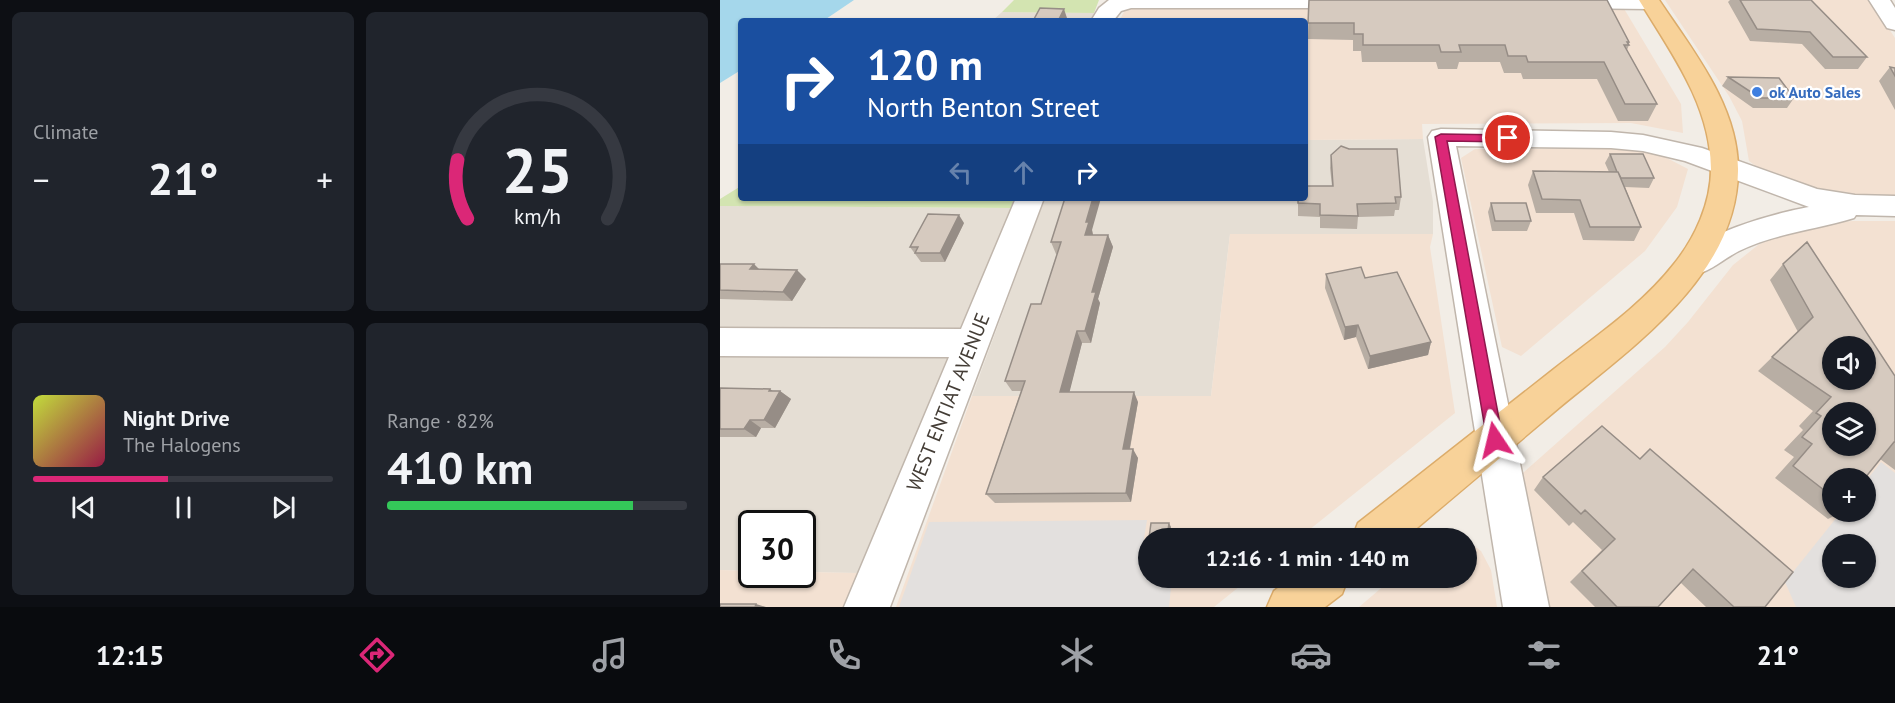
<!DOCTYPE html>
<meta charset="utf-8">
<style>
:root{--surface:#171b24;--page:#20242c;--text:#f1f3f6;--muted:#9ea1a6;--line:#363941;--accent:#db2777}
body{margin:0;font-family:"PT Sans",sans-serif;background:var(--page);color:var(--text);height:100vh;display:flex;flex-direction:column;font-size:22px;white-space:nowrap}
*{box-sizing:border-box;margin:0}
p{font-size:20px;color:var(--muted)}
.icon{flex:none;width:33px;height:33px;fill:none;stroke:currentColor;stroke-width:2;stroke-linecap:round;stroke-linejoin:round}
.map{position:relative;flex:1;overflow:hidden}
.panel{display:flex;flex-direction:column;gap:12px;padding:12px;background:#0d0f14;width:720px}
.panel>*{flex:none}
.banner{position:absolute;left:18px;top:18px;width:570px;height:183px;border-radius:6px;box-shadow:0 2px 4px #0004;background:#1a4fa0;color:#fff;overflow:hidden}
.fabs{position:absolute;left:1102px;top:336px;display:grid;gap:12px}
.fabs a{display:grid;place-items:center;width:54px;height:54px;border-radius:50%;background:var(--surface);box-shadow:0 2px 4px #0004;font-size:30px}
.speed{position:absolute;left:18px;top:510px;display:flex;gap:12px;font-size:30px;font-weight:700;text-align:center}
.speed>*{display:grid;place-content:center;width:78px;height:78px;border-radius:50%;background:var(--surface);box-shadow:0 2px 4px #0004;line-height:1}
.speed .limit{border:3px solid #111;border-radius:9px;background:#fff;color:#111}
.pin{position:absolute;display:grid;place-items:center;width:51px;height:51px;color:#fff;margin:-26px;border:3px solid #fff;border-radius:50%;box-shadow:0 2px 6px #0007}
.me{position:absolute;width:66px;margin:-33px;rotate:350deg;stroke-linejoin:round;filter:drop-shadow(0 0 4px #0008)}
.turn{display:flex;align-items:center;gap:21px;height:126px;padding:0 30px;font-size:27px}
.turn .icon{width:78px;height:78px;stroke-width:2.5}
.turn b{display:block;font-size:42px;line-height:51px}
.lanes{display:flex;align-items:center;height:57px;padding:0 30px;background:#0003;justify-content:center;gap:30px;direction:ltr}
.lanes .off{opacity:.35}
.big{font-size:45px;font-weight:800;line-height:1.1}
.panel .widget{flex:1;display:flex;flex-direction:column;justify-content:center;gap:9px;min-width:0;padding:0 21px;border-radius:9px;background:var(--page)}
.panel .dial{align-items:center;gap:0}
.dial svg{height:156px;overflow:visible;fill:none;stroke:var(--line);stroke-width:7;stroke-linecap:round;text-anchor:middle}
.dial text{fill:var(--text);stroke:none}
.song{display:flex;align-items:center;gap:18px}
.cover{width:72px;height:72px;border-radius:9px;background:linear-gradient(135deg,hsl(70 70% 55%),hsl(340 70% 35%))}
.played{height:6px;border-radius:3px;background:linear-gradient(90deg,var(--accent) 45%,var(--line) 45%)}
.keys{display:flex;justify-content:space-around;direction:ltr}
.heat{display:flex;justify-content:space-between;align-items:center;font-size:33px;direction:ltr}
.charge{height:9px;border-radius:4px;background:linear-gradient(90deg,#34c759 82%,var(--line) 0)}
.panel .tiles{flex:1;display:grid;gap:12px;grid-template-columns:repeat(2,1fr)}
.trip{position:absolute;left:418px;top:528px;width:339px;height:60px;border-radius:30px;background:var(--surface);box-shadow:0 2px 4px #0004;font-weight:800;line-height:60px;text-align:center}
.dock{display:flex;height:96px;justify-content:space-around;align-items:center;background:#090b0e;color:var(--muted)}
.dock .icon{width:42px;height:42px}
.dock .active{color:var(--accent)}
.dock b{font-size:27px;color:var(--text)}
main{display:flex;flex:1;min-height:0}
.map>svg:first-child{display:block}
</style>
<main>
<section class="panel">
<div class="tiles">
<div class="widget"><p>Climate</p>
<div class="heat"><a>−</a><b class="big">21°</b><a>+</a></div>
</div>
<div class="widget dial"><svg viewBox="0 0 100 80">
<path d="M14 69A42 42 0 1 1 86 69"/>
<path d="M14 69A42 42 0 0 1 9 39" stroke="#db2777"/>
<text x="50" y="56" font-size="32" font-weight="700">25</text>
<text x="50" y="72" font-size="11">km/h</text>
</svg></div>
<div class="widget">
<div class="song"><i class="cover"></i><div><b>Night Drive</b><p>The Halogens</p></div></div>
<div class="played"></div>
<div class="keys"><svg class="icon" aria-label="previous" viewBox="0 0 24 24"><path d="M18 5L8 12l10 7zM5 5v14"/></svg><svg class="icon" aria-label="pause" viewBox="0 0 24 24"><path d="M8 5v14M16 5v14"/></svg><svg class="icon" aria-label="next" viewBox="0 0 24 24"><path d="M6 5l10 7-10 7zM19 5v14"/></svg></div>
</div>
<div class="widget"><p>Range · 82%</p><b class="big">410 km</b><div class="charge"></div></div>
</div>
</section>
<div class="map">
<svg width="1175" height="607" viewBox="0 0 1175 607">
<rect width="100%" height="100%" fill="#f2ede6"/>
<path fill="#e5ded4" d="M282 12 374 13 371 21H272Z
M703 139 713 202V234H510L491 396H252L325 198H585V140Z
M0 206 295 208 138 573 83 572 82 524H32L31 571 0 570Z"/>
<path fill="#f3e1d2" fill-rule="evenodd" d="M945 0H1150L1175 38V196L1112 193 1045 173 1029 161 1022 121 1009 96Z
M903 7 961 104 963 133 911 123 702 124 703 139 585 140V21H399L405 10 414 8Z
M916 148 943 156 968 169 957 207 925 251 801 356 782 347 741 158 755 149Z
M1133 221H1175V607H819L796 479 945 347 968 322 1013 265 1038 245 1065 232 1097 224ZM1113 346H1146V380H1113ZM1113 412H1146V446H1113ZM1113 478H1146V512H1113ZM1113 544H1146V578H1113Z
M510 234H713L710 247 735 413 579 538H429V578H530L494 607H176L252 396H491Z
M747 541 761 551 771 570 777 607H639L673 578H747Z
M0 570 31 571 32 574H82L83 572 138 573 125 607H0Z"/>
<path fill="#d3e4b1" d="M294 0H379L374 13 282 12Z
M21 186V198H300L295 208 0 206V199Z"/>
<path fill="#e3e0de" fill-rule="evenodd" d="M1161 462 1175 473V607H1076L1065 582 1121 512H1146V481ZM1113 544H1146V578H1113Z
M427 520 422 551H429V578H452L449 607H179L209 522Z"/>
<path fill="#a5d7eb" d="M0 0H134L103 21H21V70L0 83Z"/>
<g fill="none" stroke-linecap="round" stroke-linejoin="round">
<defs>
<path id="minor" d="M389 0H644L645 2 642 6 635 8H411L401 11 393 21H371L379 8Z
M833 0H938L940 3 937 7 930 9 842 8 835 6 832 2Z
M1149 0H1170L1175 8V30L1167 28Z
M721 129 891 132 923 135 982 148 1097 189 1135 195 1175 196V216L1136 215 1134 218C1095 230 1056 233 1019 251 999 261 983 280 961 273L956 265C973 235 1056 213 1089 207L965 161 923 151 891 148 736 146 829 607H783L708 137 712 131Z
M296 198H324L170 607H124L229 357 0 356V328L241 329Z"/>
<path id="major" d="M919 0H939C973 51 1019 107 1018 171 1017 278 908 350 834 412 785 454 735 496 685 538H632L638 523C703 472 769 420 834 369 876 336 921 306 954 264 975 238 991 203 991 169 991 105 950 51 919 0Z
M571 578H628L622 594 605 607H547L554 591Z"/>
</defs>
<use href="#minor" stroke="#c0b6ac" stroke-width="3"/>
<use href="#major" stroke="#dcac6a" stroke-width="3"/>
<use href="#minor" fill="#fff" fill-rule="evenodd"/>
<use href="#major" fill="#f8d299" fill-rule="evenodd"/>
</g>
<path fill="#b8aea4" d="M589 0 909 42 908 44 909 45 907 50 937 104 928 121H898L877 79H803L801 73H784L780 62H739L737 69H718L716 62H642L641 51H633V40L588 39Z
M1010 0H1091L1147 57 1138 69H1105L1082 44 1030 41 1008 2Z
M1170 67 1175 68V110L1159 81Z
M1008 77 1074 98 1067 108H1033L1002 86Z
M890 154 934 178 929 188 905 187 921 227 914 241 863 240 854 213H816L808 185 813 171 889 172 885 163Z
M611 155 681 197 679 210H675L674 216 638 217 637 229 600 228V217L578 216V198L612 186 610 168Z
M771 203 811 221 807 231H772L768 212Z
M244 223 225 262H201L190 247Z
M372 230 373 235H388L393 247 378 299 380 303 371 343H362L349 392 418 402 410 449 418 458 411 502 275 503 266 494 301 391H292L285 381 321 304 337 254H336L331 242Z
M0 264 39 269 86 279 72 301 0 299Z
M1063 264 1175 376V470L1160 459 1113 478V512H1122L1108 519 1055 478 1074 457 1064 450 1083 430 1079 426 1093 411 1038 371 1078 332 1050 280Z
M606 274 645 278 711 342 708 355 648 369 636 337 624 340 605 288Z
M0 388 60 391 71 399 55 428H41L36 437H0Z
M823 477 1045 607H986L961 583 938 607H875L850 582 882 550 853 522 849 526 814 490Z"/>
<path fill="#968d86" d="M344 9 348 21H338Z
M373 198H381L372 230 373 235H365L366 222Z
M239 215 244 223 225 262 220 253Z
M388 235 393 247 378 299 380 303 371 343 365 331 372 292Z
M34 264 43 273 30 269Z
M77 270 86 279 72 301 63 292Z
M638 325 636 337 624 340 625 327Z
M357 331 362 343 347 402 340 392Z
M711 342 708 355 648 369 650 356Z
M50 389 58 395 60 391 71 399 55 428 44 420 49 391Z
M414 392 418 402 408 458 403 449Z
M30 420 41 428 36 437 24 429Z
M413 449 418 458 411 502 406 493Z
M449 523 451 527 449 538H447Z
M36 604 46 607H35Z"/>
<path fill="#d6cabf" stroke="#968d86" stroke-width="1.5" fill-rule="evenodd" d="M589 0H887L909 42H907L909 45H904L937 104H905L884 62H808L806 56H788L785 45H739L741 52H721L719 45H643V34H634V23H588Z
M1020 0H1091L1147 57H1113L1090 32 1037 29Z
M320 8 344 9 338 21H313Z
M1170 67 1175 68V76Z
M1008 77 1059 78 1074 98H1040Z
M621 146 629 149H677L681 197H675L676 203 637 204 638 216 600 215V204L578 203V198H585V186H613L611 155Z
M890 154H923L934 178H901L898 172H897Z
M813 171 898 172 921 227H870L860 200 822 199Z
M345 198H373L366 222H369L365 235H388L372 292H376L365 331H357L340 392H414L403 449H413L406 493 266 494 305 381H285L311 304H321L341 242H331Z
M771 203H806L811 221H775Z
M208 214 239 215 220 253H195L198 247H190Z
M1087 242 1175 376V442H1174L1145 478H1113V497L1073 466 1092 444 1082 437 1101 416 1096 413 1111 397 1052 357 1093 317 1063 264ZM1113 346H1146V380H1113ZM1113 412H1146V446H1113Z
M0 264H34L30 269 77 270 63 292 0 290Z
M641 267 645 278 677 272 711 342 650 356 638 325 625 327 606 274Z
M0 388 50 389 49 391H60L44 420H30L24 429H0Z
M882 426 920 459 930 449 1073 572 1045 607H1014L973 569 938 607H897L862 571 895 539 865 510 861 514 823 477Z
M431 523H449L447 538H429Z
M0 604H36L35 607H0Z"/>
<path fill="#db2777" stroke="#8e194d" stroke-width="1.5" d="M721 134 788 135 794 138 788 142 727 141 783 440 781 445 775 447 769 445 767 440 715 137Z"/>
<circle fill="#3f7fe0" stroke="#fff" stroke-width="2" cx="1037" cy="92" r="6"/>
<g text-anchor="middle" stroke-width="4.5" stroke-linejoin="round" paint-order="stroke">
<g font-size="16" font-weight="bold" fill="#366cbe" stroke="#fff" text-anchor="start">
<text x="1049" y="98">ok Auto Sales</text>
</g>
<g font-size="20" fill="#443d36" stroke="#fff">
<text transform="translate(228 402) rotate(-68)" y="7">WEST ENTIAT AVENUE</text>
</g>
</g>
</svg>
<div class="fabs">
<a><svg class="icon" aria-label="sound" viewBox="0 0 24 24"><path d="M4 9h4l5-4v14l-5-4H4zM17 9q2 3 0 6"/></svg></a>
<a><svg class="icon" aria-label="layers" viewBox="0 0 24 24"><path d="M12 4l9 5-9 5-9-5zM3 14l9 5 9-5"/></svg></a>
<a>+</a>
<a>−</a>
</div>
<div class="speed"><div class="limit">30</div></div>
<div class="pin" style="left:788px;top:138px;background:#d93025"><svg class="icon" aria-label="arrive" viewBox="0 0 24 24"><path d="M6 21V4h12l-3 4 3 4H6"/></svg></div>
<svg class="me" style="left:775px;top:440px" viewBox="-20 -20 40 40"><path d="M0-17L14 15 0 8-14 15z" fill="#db2777" stroke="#fff" stroke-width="4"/></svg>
<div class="trip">12:16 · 1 min · 140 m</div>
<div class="banner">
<div class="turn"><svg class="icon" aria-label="right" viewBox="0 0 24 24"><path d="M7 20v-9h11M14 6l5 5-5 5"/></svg><div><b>120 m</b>North Benton Street</div></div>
<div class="lanes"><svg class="icon off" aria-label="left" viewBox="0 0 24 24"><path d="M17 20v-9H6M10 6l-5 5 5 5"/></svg><svg class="icon off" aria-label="ahead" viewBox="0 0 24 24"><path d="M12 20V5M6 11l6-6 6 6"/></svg><svg class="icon" aria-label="right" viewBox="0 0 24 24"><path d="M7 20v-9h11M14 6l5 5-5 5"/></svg></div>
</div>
</div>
</main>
<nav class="dock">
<b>12:15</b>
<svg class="icon active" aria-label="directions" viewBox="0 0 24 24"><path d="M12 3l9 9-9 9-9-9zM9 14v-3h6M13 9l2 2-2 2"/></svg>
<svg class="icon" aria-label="music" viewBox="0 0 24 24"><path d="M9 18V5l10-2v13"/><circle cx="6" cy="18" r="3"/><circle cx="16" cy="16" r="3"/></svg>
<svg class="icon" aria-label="phone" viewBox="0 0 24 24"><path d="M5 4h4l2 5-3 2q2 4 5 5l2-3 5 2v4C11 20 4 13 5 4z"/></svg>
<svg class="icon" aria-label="climate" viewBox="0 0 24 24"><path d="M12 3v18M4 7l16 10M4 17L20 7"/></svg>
<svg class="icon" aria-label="car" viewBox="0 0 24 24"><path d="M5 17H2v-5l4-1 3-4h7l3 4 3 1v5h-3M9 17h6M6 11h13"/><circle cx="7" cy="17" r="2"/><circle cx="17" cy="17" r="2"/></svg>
<svg class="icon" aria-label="filters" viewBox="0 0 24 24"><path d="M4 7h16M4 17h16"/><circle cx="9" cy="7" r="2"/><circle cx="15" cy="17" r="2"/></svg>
<b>21°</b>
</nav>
